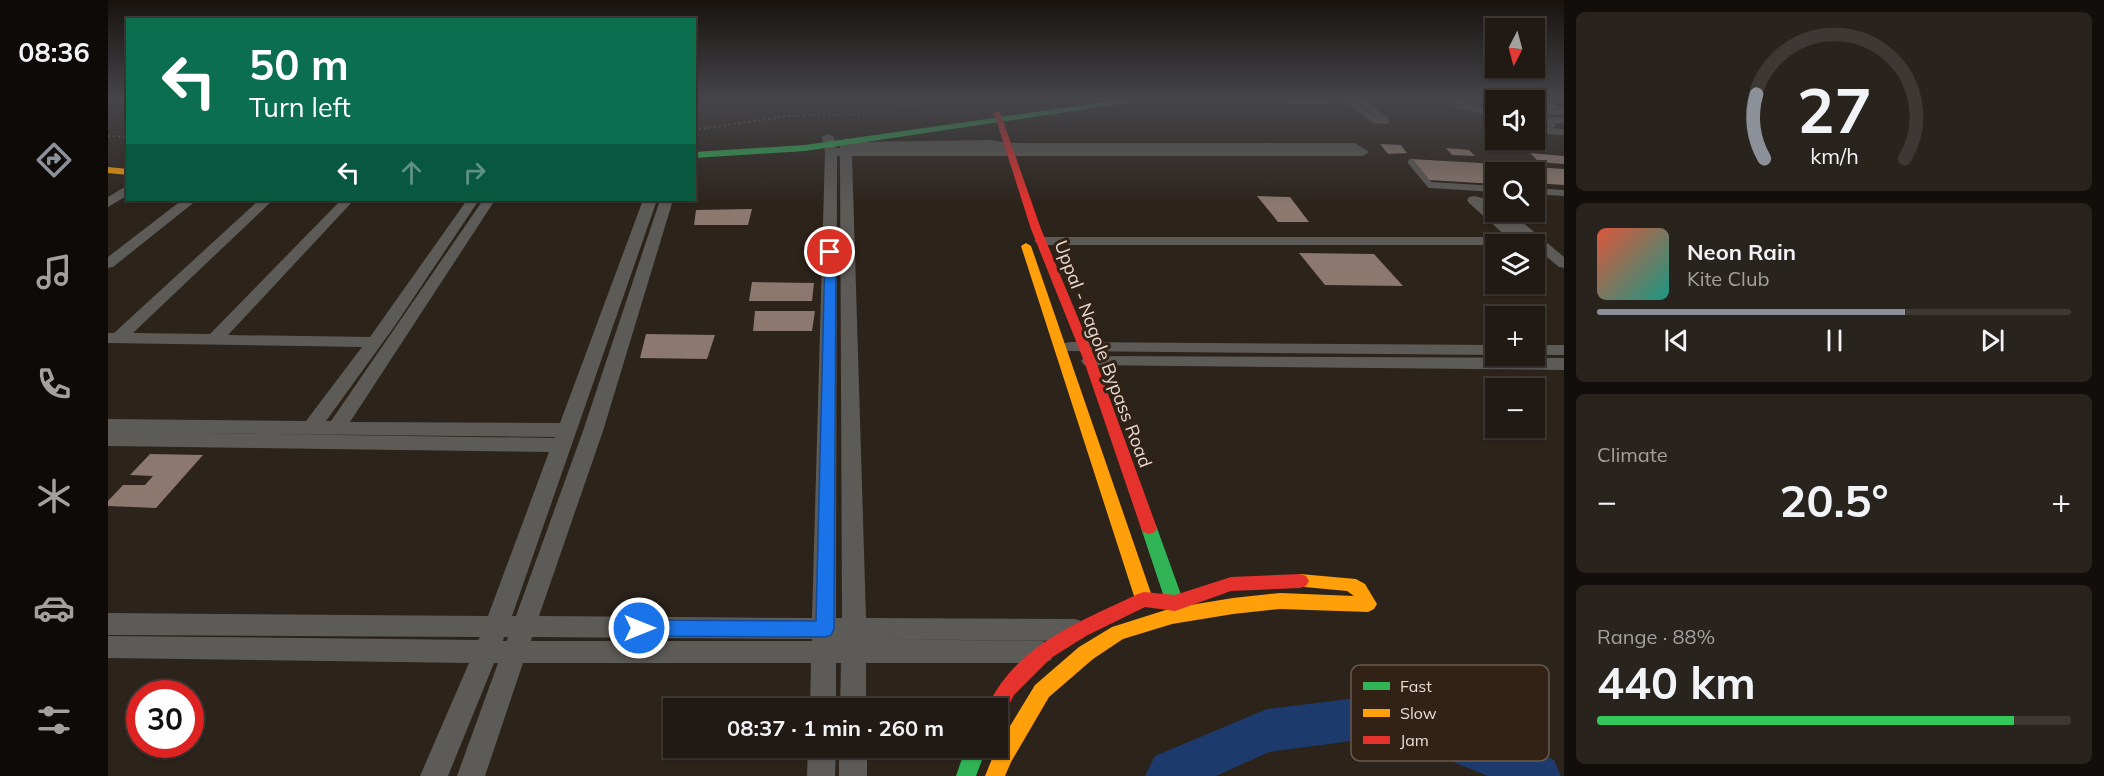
<!DOCTYPE html>
<meta charset="utf-8">
<style>
:root{--surface:#211a14;--page:#29231d;--text:#f1f3f6;--muted:#a2a1a0;--line:#3e3834;--accent:#8c9099}
body{margin:0;font-family:Mulish,sans-serif;background:var(--page);color:var(--text);height:100vh;display:flex;flex-direction:column;font-size:22px;white-space:nowrap}
*{box-sizing:border-box;margin:0}
p{font-size:20px;color:var(--muted)}
.icon{flex:none;width:33px;height:33px;fill:none;stroke:currentColor;stroke-width:2;stroke-linecap:round;stroke-linejoin:round}
.map{position:relative;flex:1;overflow:hidden}
.panel{display:flex;flex-direction:column;gap:12px;padding:12px;background:#120e0b;width:540px}
.panel>*{flex:none}
.banner{position:absolute;left:18px;top:18px;width:570px;height:183px;border-radius:0px;box-shadow:0 2px 4px #0004,0 0 0 2px var(--line);background:#0b6e4f;color:#fff;overflow:hidden}
.needle{width:39px;rotate:186deg}
.tools{position:absolute;left:1377px;top:18px;display:grid;gap:12px}
.tools a{display:grid;place-items:center;width:60px;height:60px;border-radius:0px;background:var(--surface);box-shadow:0 2px 4px #0004,0 0 0 2px var(--line);font-size:30px}
.speed{position:absolute;left:18px;top:680px;display:flex;gap:12px;font-size:30px;font-weight:700;text-align:center}
.speed>*{display:grid;place-content:center;width:78px;height:78px;border-radius:50%;background:var(--surface);box-shadow:0 2px 4px #0004,0 0 0 2px var(--line);line-height:1}
.speed .limit{border:9px solid #d22;background:#fff;color:#111}
.pin{position:absolute;display:grid;place-items:center;width:51px;height:51px;color:#fff;margin:-26px;border:3px solid #fff;border-radius:50%;box-shadow:0 2px 6px #0007}
.me{position:absolute;width:66px;margin:-33px;rotate:90deg;stroke-linejoin:round;filter:drop-shadow(0 0 4px #0008)}
.turn{display:flex;align-items:center;gap:21px;height:126px;padding:0 24px;font-size:27px}
.turn .icon{width:78px;height:78px;stroke-width:2.5}
.turn b{display:block;font-size:42px;line-height:51px}
.lanes{display:flex;align-items:center;height:57px;padding:0 24px;background:#0003;justify-content:center;gap:30px;direction:ltr}
.lanes .off{opacity:.35}
.big{font-size:45px;font-weight:700;line-height:1.1}
.panel .widget{flex:1;display:flex;flex-direction:column;justify-content:center;gap:9px;min-width:0;padding:0 21px;border-radius:9px;background:var(--page)}
.panel .dial{align-items:center;gap:0}
.dial svg{height:156px;overflow:visible;fill:none;stroke:var(--line);stroke-width:7;stroke-linecap:round;text-anchor:middle}
.dial text{fill:var(--text);stroke:none}
.song{display:flex;align-items:center;gap:18px}
.cover{width:72px;height:72px;border-radius:9px;background:linear-gradient(135deg,hsl(10 70% 55%),hsl(170 70% 35%))}
.played{height:6px;border-radius:3px;background:linear-gradient(90deg,var(--accent) 65%,var(--line) 65%)}
.keys{display:flex;justify-content:space-around;direction:ltr}
.heat{display:flex;justify-content:space-between;align-items:center;font-size:33px;direction:ltr}
.charge{height:9px;border-radius:4px;background:linear-gradient(90deg,#34c759 88%,var(--line) 0)}
.trip{position:absolute;left:555px;top:698px;width:345px;height:60px;border-radius:0px;background:var(--surface);box-shadow:0 2px 4px #0004,0 0 0 2px var(--line);font-weight:700;line-height:60px;text-align:center}
main{display:flex;flex:1;min-height:0}
.dock{display:flex;flex-direction:column;width:108px;justify-content:space-around;align-items:center;background:#0d0a08;color:var(--muted)}
.dock .icon{width:42px;height:42px}
.dock .on{color:var(--accent)}
.dock b{font-size:27px;color:var(--text)}
.map>svg:first-child{display:block}
</style>
<main>
<nav class="dock">
<b>08:36</b>
<svg class="icon on" aria-label="directions" viewBox="0 0 24 24"><path d="M12 3l9 9-9 9-9-9zM9 14v-3h6M13 9l2 2-2 2"/></svg>
<svg class="icon" aria-label="music" viewBox="0 0 24 24"><path d="M9 18V5l10-2v13"/><circle cx="6" cy="18" r="3"/><circle cx="16" cy="16" r="3"/></svg>
<svg class="icon" aria-label="phone" viewBox="0 0 24 24"><path d="M5 4h4l2 5-3 2q2 4 5 5l2-3 5 2v4C11 20 4 13 5 4z"/></svg>
<svg class="icon" aria-label="climate" viewBox="0 0 24 24"><path d="M12 3v18M4 7l16 10M4 17L20 7"/></svg>
<svg class="icon" aria-label="car" viewBox="0 0 24 24"><path d="M5 17H2v-5l4-1 3-4h7l3 4 3 1v5h-3M9 17h6M6 11h13"/><circle cx="7" cy="17" r="2"/><circle cx="17" cy="17" r="2"/></svg>
<svg class="icon" aria-label="filters" viewBox="0 0 24 24"><path d="M4 7h16M4 17h16"/><circle cx="9" cy="7" r="2"/><circle cx="15" cy="17" r="2"/></svg>
</nav>
<div class="map">
<svg width="1456" height="776" viewBox="0 0 1456 776">
<rect width="100%" height="100%" fill="#2c231b"/>
<g fill="none" stroke-linecap="round" stroke-linejoin="round">
<path fill="#1d3a6c" fill-rule="evenodd" d="M1281 694 1378 728 1446 760 1453 776H1380L1281 736 1161 752 1108 776H1037L1047 756 1159 709Z"/>
</g>
<path fill="#8c786f" d="M1177 98H1214L1220 104H1184Z
M1367 98H1436L1451 108H1426V100H1388V108H1382Z
M1272 144 1293 145 1299 153 1280 154Z
M1338 148 1361 150 1367 156 1344 155Z
M1422 153 1456 156V164L1431 162Z
M1303 159 1389 164 1397 172H1388V184L1321 180Z
M1400 165 1456 169V185L1426 183V172H1408Z
M1149 196 1182 197 1201 222H1170Z
M644 209 640 225H586L588 210Z
M1191 253 1266 254 1295 286 1217 285Z
M644 282 706 283 704 301H641Z
M647 311H707L704 331H645Z
M538 334 607 335 599 359 532 358Z
M42 454 95 455 48 508 0 506V501L15 485H37L45 476 22 475Z"/>
<g fill="none" stroke-linecap="round" stroke-linejoin="round">
<path stroke="#635f5c" stroke-width="2" stroke-dasharray="2 3" stroke-linecap="butt" d="M586 130 680 116 752 114 807 103 863 98
M0 136 20 137"/>
<path stroke="#5d5b57" stroke-width="6" d="M1239 98 1266 120 1278 121 1251 98
M1440 121H1429L1441 131 1453 132
M1444 125 1440 121 1456 120
M1303 162 1322 185 1388 189
M1426 191 1456 193"/>
<path fill="#5d5b57" fill-rule="evenodd" d="M1333 98C1351 98 1369 108 1388 111V117L1352 109Z
M1456 108V114L1426 116V110Z
M720 134 726 137 728 148H732V142L738 138 744 142 883 140 901 143H1247L1261 152 1255 156H744L758 618 967 619 976 622 979 630 976 638 967 641 758 639 934 641 943 644 946 652 943 660 934 663H758V708H732L733 663H728V708H702L703 663H415L377 776H349L390 663H386L340 776H312L361 663 0 658V636L370 640 372 637 0 635V613L380 616 441 452 0 446V419L198 421 254 347 0 343V333H6L151 200H165L25 333 102 334 233 200H246L120 335 262 337 359 200H371L286 327 218 421H223L375 200H387L242 422 452 423 535 200H549L404 616H408L475 431 552 200H565L495 431 431 616 704 618 717 152 714 137ZM729 156H732L734 618H728ZM84 433 447 437V438ZM396 637H400L399 641H395ZM424 637 704 639V641H423Z
M20 185V195L0 207V197Z
M1366 196 1388 201 1386 211 1401 224 1408 220 1413 221 1456 257V268L1451 267 1422 243 1388 245H933L926 241 933 237H1399L1361 203 1359 200 1361 197Z
M74 200H89L5 267 0 268V257Z
M963 342 1388 345V355L957 351 955 347 957 343Z
M1426 345H1456V355H1426Z
M982 356 1456 358V370L976 365 973 361 976 357Z
M700 747H728L727 776H699Z
M731 747H759V776H731Z"/>
<path fill="#30b455" fill-rule="evenodd" d="M1024 98H1043L1039 100 697 151 586 158V152L697 145Z
M1041 522 1047 524 1049 528 1076 603 1073 608 1067 611 1061 608 1058 603 1033 528 1035 524Z
M858 747H879L868 776H848Z"/>
<path fill="#ff9f0a" fill-rule="evenodd" d="M1451 98H1456V101Z
M0 167 20 169V175L0 173Z
M918 243 923 246 1045 599 1042 604 1036 606 1030 604 1027 599 913 246Z
M1192 574 1248 579 1257 584 1269 604 1266 609 1260 612 1172 609 1125 614 1064 624 1015 639 985 659 941 697 903 762 897 776H877L888 749 927 685 971 647 1004 627 1064 608 1125 598 1172 593 1246 596 1239 591 1186 586 1183 581 1186 576Z"/>
<path fill="#e5322d" fill-rule="evenodd" d="M885 110 892 112 933 229 988 361 1049 528 1047 532 1041 534 1035 532 1033 528 976 361 923 229Z
M1192 574 1198 576 1201 581 1198 586 1192 588 1123 591 1067 611 1037 607 978 636 943 658 906 695 896 715 890 717V708H879C906 646 973 621 1030 594L1036 592 1067 595 1123 577Z"/>
</g>
<linearGradient id="sky" x2="0" y2="1"><stop stop-color="#18130f"/><stop offset="0.48" stop-color="#45454a"/><stop offset="1" stop-color="#45454a" stop-opacity="0"/></linearGradient>
<rect width="1456" height="206" fill="url(#sky)"/>
<path fill="#1a73e8" stroke="#114b97" stroke-width="1.5" d="M722 249 728 252 726 629 723 635 717 637 531 636 525 634 522 628 525 622 531 620 708 621 717 252Z"/>
<g text-anchor="middle" stroke-width="6" stroke-linejoin="round" paint-order="stroke">
<g font-size="18" fill="#e7dcd4" stroke="#322215">
<text transform="translate(995 354) rotate(69)" y="6">Uppal - Nagole Bypass Road</text>
</g>
</g>
<rect x="1243" y="665" width="198" height="96" rx="9" fill="#322215" stroke="#685a4e" stroke-width="1.5"/>
<rect x="1255" y="682" width="27" height="8" fill="#30b455"/>
<rect x="1255" y="709" width="27" height="8" fill="#ff9f0a"/>
<rect x="1255" y="736" width="27" height="8" fill="#e5322d"/>
<g font-size="16" fill="#e7dcd4">
<text x="1292" y="692">Fast</text>
<text x="1292" y="719">Slow</text>
<text x="1292" y="746">Jam</text>
</g>
</svg>
<div class="tools">
<a><svg class="needle" viewBox="-14 -14 28 28"><path d="M0-13l5 13h-10z" fill="#e53935"/><path d="M0 13l5-13h-10z" fill="#a2a1a0"/></svg></a>
<a><svg class="icon" aria-label="sound" viewBox="0 0 24 24"><path d="M4 9h4l5-4v14l-5-4H4zM17 9q2 3 0 6"/></svg></a>
<a><svg class="icon" aria-label="search" viewBox="0 0 24 24"><circle cx="10" cy="10" r="6"/><path d="M15 15l6 6"/></svg></a>
<a><svg class="icon" aria-label="layers" viewBox="0 0 24 24"><path d="M12 4l9 5-9 5-9-5zM3 14l9 5 9-5"/></svg></a>
<a>+</a>
<a>−</a>
</div>
<div class="speed"><div class="limit">30</div></div>
<div class="pin" style="left:722px;top:252px;background:#d93025"><svg class="icon" aria-label="arrive" viewBox="0 0 24 24"><path d="M6 21V4h12l-3 4 3 4H6"/></svg></div>
<svg class="me" style="left:531px;top:628px" viewBox="-20 -20 40 40"><circle r="17" fill="#1a73e8" stroke="#fff" stroke-width="3"/><path d="M0-11L8 9 0 5-8 9z" fill="#fff"/></svg>
<div class="trip">08:37 · 1 min · 260 m</div>
<div class="banner">
<div class="turn"><svg class="icon" aria-label="left" viewBox="0 0 24 24"><path d="M17 20v-9H6M10 6l-5 5 5 5"/></svg><div><b>50 m</b>Turn left</div></div>
<div class="lanes"><svg class="icon" aria-label="left" viewBox="0 0 24 24"><path d="M17 20v-9H6M10 6l-5 5 5 5"/></svg><svg class="icon off" aria-label="ahead" viewBox="0 0 24 24"><path d="M12 20V5M6 11l6-6 6 6"/></svg><svg class="icon off" aria-label="right" viewBox="0 0 24 24"><path d="M7 20v-9h11M14 6l5 5-5 5"/></svg></div>
</div>
</div>
<section class="panel">
<div class="widget dial"><svg viewBox="0 0 100 80">
<path d="M14 69A42 42 0 1 1 86 69"/>
<path d="M14 69A42 42 0 0 1 10 36" stroke="#8c9099"/>
<text x="50" y="56" font-size="32" font-weight="700">27</text>
<text x="50" y="72" font-size="11">km/h</text>
</svg></div>
<div class="widget">
<div class="song"><i class="cover"></i><div><b>Neon Rain</b><p>Kite Club</p></div></div>
<div class="played"></div>
<div class="keys"><svg class="icon" aria-label="previous" viewBox="0 0 24 24"><path d="M18 5L8 12l10 7zM5 5v14"/></svg><svg class="icon" aria-label="pause" viewBox="0 0 24 24"><path d="M8 5v14M16 5v14"/></svg><svg class="icon" aria-label="next" viewBox="0 0 24 24"><path d="M6 5l10 7-10 7zM19 5v14"/></svg></div>
</div>
<div class="widget"><p>Climate</p>
<div class="heat"><a>−</a><b class="big">20.5°</b><a>+</a></div>
</div>
<div class="widget"><p>Range · 88%</p><b class="big">440 km</b><div class="charge"></div></div>
</section>
</main>
